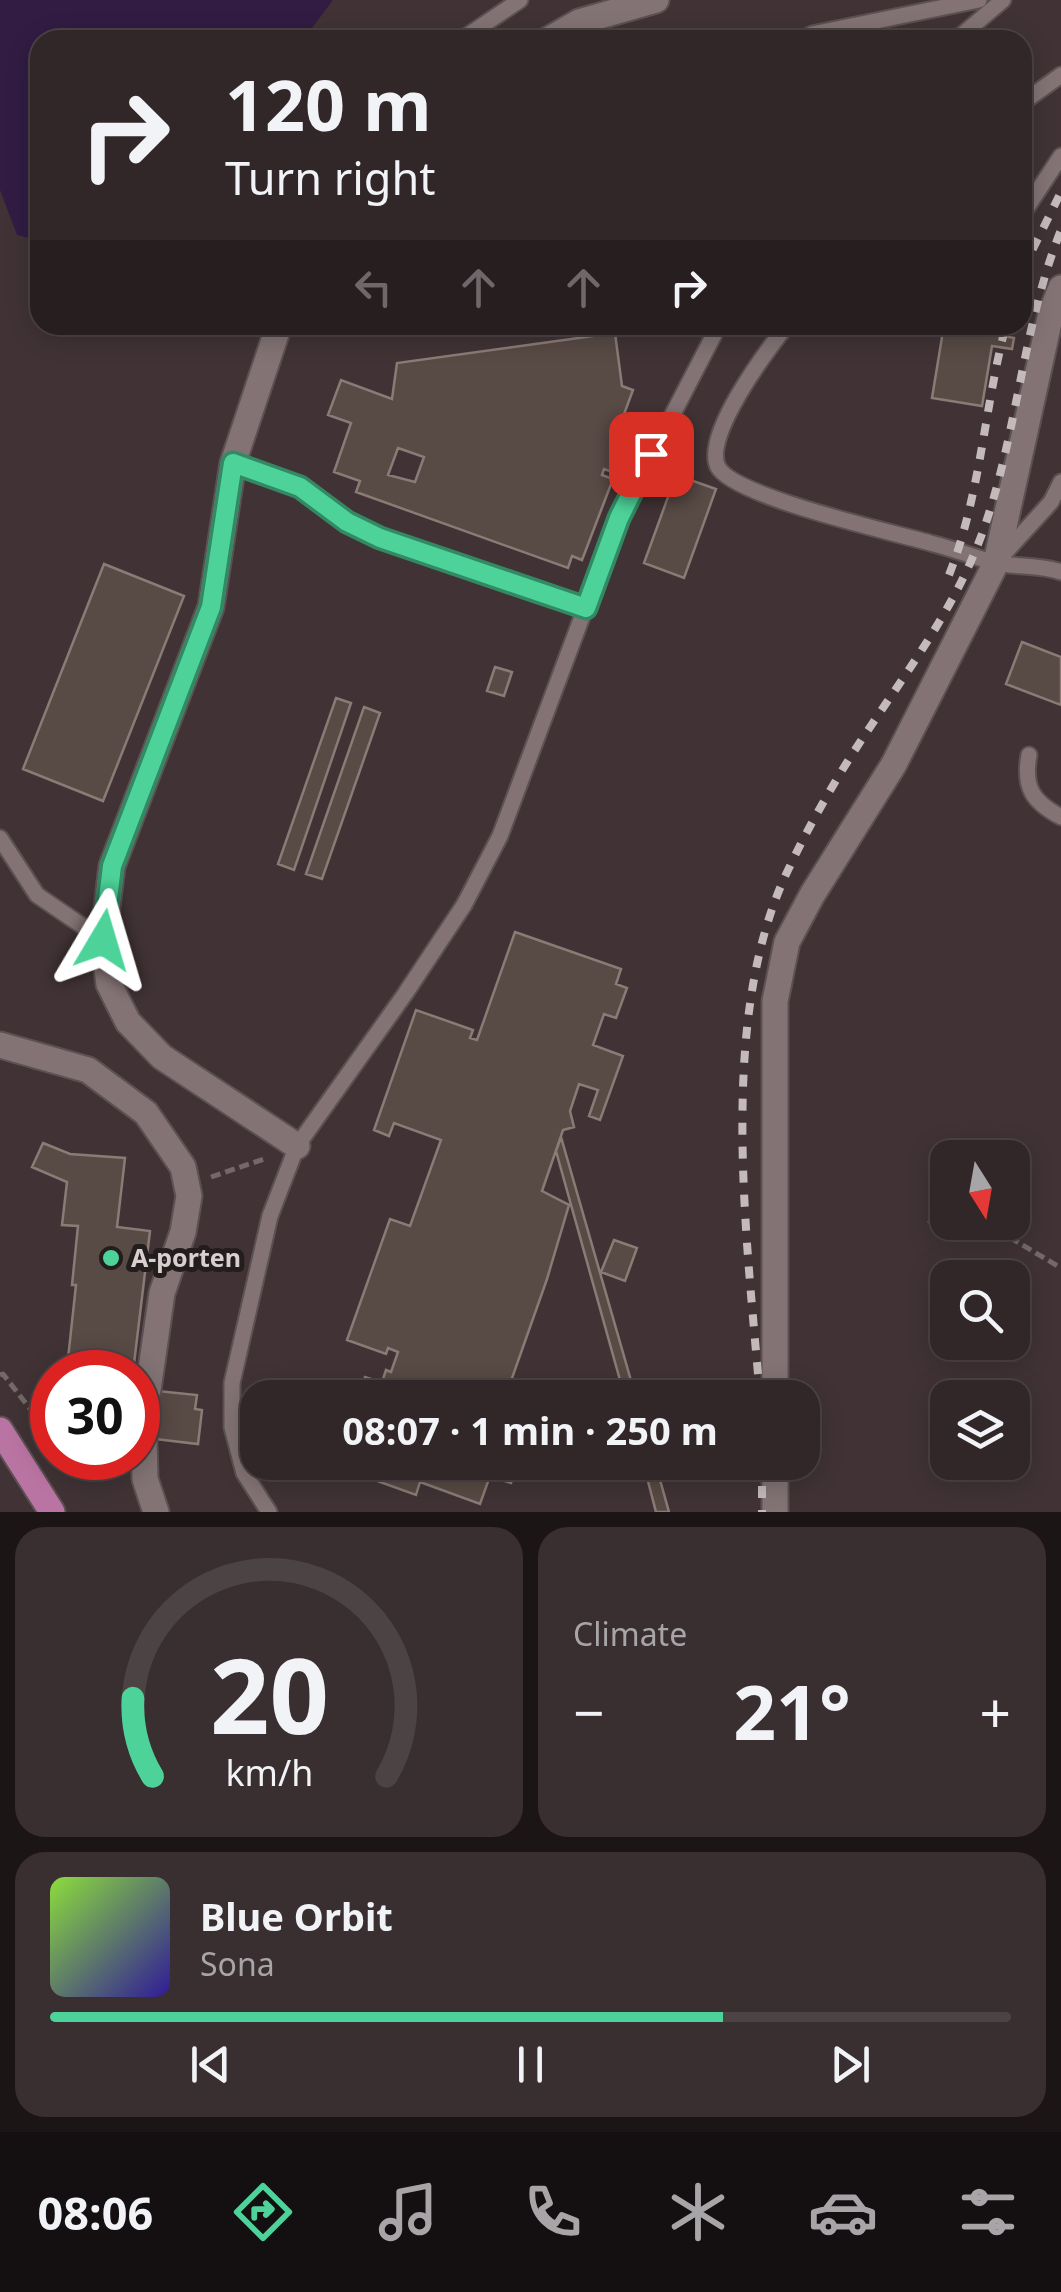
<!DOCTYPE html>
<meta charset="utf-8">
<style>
:root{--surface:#312628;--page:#392e30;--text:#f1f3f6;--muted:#a8a5a8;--line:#4c4345;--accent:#4dd39a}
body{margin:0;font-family:"Noto Sans",sans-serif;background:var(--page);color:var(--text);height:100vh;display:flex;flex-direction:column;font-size:38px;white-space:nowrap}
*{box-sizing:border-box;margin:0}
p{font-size:32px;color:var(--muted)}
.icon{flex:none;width:55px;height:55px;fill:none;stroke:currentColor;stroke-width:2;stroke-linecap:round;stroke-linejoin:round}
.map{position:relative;height:1512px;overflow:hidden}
.panel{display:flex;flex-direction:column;gap:15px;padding:15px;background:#1b1516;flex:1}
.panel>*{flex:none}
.banner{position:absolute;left:30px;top:30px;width:1002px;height:305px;border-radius:30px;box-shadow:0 5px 25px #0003,0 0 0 2px var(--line);background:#312628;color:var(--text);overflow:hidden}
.needle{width:65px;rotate:169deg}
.buttons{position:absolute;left:930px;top:1140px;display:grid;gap:20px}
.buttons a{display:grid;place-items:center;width:100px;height:100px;border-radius:20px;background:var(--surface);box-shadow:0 5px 25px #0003,0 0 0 2px var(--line);font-size:50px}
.speed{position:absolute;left:30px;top:1350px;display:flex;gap:20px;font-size:50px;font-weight:700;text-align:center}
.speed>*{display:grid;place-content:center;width:130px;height:130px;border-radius:50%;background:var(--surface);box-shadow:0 5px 25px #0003,0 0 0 2px var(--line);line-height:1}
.speed .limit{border:15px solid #d22;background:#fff;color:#111}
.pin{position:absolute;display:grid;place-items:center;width:85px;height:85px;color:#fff;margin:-42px;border-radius:20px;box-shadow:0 5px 15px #0006}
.me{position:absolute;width:110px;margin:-55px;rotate:7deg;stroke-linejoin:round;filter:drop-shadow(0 0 8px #0008)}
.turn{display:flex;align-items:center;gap:35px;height:210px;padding:0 30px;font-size:45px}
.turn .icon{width:130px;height:130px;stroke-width:2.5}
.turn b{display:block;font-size:70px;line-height:85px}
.lanes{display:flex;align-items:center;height:95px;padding:0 30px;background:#0003;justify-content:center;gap:50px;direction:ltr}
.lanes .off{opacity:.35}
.big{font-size:75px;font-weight:700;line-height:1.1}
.panel .widget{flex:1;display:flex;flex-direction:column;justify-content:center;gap:15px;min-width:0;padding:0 35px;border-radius:30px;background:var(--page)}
.panel .dial{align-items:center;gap:0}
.dial svg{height:260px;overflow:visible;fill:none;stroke:var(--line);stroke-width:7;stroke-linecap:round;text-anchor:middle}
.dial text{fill:var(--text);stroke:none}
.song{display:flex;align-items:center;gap:30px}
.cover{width:120px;height:120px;border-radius:15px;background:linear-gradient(135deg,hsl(90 70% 55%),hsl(250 70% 35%))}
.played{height:10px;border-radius:5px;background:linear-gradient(90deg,var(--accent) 70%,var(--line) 70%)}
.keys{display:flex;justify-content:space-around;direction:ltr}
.heat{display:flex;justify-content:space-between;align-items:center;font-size:55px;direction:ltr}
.panel .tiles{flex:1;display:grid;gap:15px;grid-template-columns:1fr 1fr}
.widget:last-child{grid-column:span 2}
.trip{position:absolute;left:240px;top:1380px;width:580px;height:100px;border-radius:30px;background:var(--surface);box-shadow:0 5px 25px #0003,0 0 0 2px var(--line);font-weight:700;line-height:100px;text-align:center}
.menu{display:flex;height:160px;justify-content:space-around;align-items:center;background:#140f10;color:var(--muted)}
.menu .icon{width:70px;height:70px}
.menu .current{color:var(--accent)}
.menu b{font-size:45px;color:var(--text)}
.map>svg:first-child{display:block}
</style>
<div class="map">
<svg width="1061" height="1512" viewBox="0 0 1061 1512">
<rect width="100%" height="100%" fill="#413335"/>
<path fill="#321c43" d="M0 0H333L303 40H40V228L33 239 17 235 0 190Z"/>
<path fill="#584a45" stroke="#8b7b76" stroke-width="2.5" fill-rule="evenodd" d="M944 325 1014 338 1012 349 992 346 982 406 932 398Z
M615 333 622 386 633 390 620 425 641 433 622 484 613 481 616 473 604 469 602 475 613 479 582 560 572 556 568 568 356 492 360 481 334 472 351 423 328 415 341 380 392 399 397 363ZM398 448 424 457 415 482 388 475Z
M676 475 716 489 684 578 644 563Z
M104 564 184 596 103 801 23 769Z
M1022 642 1061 657V705L1006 684Z
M495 667 512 672 504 696 487 691Z
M336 698 351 703 294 870 278 864Z
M364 707 380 713 322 879 306 874Z
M515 932 621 969 616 984 627 988 616 1018 604 1014 593 1045 623 1056 600 1120 589 1116 598 1090 579 1084 570 1111 574 1127 563 1130 542 1191 569 1205 547 1279 505 1398H358L365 1377 387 1384 388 1380 383 1379 386 1370 391 1372 398 1352 388 1348 386 1354 347 1340 390 1219 410 1226 441 1140 394 1123 389 1136 374 1130 416 1010 473 1030 470 1038 477 1040Z
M561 1137 636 1398H625L556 1151Z
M43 1143 70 1154 125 1158 117 1227 150 1231 133 1372H75L76 1370 67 1368 76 1285H72L78 1226 62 1225 67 1182 32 1167Z
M931 1204 948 1206V1222H969L968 1227 929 1222Z
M614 1240 637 1248 625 1281 601 1272Z
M138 1389 197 1395 195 1409 202 1410 198 1444 138 1437Z
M353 1462H482L480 1470 491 1474 495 1462H519L511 1483 490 1476 480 1504 420 1482 416 1495 355 1473 358 1464Z
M643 1462H655L669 1512H656Z"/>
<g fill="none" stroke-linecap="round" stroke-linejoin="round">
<path stroke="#584a4c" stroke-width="25" stroke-dasharray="25 12" stroke-linecap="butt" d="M144 1438 148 1390"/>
<defs>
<path id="service" d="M461 40 520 0
M801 40 812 34 979 0
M956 40 1003 0
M1022 103 1061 75
M1022 215 1061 156
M787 325C768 349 702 436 718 467 734 497 896 533 934 544 954 549 973 557 993 562 1015 568 1039 564 1061 572
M233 463 301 487 347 522 380 538 586 609
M1002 556 1051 502 1061 482
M1029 755C1023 788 1033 802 1061 817
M0 838 37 895 103 940
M269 1512 244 1473 232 1427V1383L270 1216 297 1146 405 994 464 905 500 836 619 518 719 325"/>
<path id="minor" d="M548 40 579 22 656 0
M279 325 233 463 211 607 112 866 103 940 109 984 128 1022 162 1057 297 1146
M0 1045 88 1070 146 1113 183 1167 189 1196 183 1232 162 1293 148 1390
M775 1398V1001L787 942 812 895 894 764 996 563 1051 313 1061 288
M144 1438 145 1479 156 1512
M775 1462V1512"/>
<path id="primary" d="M0 1430 52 1512"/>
</defs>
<use href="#service" stroke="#5c5152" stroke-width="19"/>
<use href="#minor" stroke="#5c5152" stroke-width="29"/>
<use href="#primary" stroke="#5c5152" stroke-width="29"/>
<path stroke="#74686a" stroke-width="5" stroke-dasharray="10 5" stroke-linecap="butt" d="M211 1177 267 1158
M984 1222 1061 1268
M0 1375 3 1374 52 1437
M69 1458 83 1475 117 1474"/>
<use href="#service" stroke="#837375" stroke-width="15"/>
<use href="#minor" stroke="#837375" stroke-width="25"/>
<use href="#primary" stroke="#ba74a3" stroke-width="25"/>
<path stroke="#c4babb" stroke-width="8" stroke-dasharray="12 12" stroke-linecap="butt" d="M1022 271 1061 192
M949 575C981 494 984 408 1006 325
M760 1398C747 1236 716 1015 790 866 805 834 823 802 841 772 890 692 951 621 983 531 1018 433 1022 327 1061 230
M762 1462V1512"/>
</g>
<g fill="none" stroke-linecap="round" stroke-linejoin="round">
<defs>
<path id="route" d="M103 940 112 866 211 607 233 463 300 487 347 522 380 538 586 608 619 518 651 454"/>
</defs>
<use href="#route" stroke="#328964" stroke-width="25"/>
<use href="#route" stroke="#4dd39a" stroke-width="18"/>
</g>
<circle fill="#4dd39a" stroke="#231d1d" stroke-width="4" cx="111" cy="1258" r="10"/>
<g text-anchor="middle" stroke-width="10" stroke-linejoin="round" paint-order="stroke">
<g font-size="25" font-weight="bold" fill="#d8cfd0" stroke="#231d1d" text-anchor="start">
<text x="131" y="1267">A-porten</text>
</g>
</g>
</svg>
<div class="buttons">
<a><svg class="needle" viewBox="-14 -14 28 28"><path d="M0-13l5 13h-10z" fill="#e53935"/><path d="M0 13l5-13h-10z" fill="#a8a5a8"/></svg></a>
<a><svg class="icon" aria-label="search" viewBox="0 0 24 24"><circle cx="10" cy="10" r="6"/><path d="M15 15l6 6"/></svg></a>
<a><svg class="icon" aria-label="layers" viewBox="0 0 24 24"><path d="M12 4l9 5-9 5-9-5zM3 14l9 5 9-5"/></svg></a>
</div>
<div class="speed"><div class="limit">30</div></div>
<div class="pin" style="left:651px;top:454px;background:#d93025"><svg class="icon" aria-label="arrive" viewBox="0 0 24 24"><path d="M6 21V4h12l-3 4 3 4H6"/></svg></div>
<svg class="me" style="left:103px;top:940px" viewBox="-20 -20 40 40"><path d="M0-17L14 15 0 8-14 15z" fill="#4dd39a" stroke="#fff" stroke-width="4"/></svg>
<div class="trip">08:07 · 1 min · 250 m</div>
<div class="banner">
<div class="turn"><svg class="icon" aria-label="right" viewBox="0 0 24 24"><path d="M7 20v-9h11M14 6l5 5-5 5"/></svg><div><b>120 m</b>Turn right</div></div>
<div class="lanes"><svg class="icon off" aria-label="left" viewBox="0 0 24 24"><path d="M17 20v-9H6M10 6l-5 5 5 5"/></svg><svg class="icon off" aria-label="ahead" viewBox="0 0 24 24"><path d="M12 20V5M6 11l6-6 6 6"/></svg><svg class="icon off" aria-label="ahead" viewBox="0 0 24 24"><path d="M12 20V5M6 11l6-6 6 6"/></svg><svg class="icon" aria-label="right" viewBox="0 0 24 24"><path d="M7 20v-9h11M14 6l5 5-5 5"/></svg></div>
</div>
</div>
<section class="panel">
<div class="tiles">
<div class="widget dial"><svg viewBox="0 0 100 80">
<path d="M14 69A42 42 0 1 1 86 69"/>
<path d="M14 69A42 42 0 0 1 8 45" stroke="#4dd39a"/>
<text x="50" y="56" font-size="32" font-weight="700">20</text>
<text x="50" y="72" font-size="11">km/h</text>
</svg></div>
<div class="widget"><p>Climate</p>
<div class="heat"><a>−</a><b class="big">21°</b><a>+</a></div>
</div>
<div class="widget">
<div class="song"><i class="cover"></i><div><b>Blue Orbit</b><p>Sona</p></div></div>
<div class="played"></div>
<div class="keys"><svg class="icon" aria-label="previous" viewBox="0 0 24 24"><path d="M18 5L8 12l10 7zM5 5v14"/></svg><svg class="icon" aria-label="pause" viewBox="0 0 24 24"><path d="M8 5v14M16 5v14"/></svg><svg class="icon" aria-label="next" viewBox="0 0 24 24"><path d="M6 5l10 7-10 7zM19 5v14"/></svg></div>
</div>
</div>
</section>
<nav class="menu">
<b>08:06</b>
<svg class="icon current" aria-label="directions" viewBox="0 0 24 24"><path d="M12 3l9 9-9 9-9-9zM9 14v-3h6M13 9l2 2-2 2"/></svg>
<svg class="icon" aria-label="music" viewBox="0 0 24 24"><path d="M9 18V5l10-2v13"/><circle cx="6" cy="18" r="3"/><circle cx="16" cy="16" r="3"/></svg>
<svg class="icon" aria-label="phone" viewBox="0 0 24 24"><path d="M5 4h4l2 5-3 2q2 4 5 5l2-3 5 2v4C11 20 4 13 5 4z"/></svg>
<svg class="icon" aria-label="climate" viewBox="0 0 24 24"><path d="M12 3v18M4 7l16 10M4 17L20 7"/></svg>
<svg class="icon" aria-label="car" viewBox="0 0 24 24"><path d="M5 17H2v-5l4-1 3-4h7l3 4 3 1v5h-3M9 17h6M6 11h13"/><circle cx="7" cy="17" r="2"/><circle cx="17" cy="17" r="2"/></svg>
<svg class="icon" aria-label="filters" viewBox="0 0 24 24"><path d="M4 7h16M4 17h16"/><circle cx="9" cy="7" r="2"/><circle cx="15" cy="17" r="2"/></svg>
</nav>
